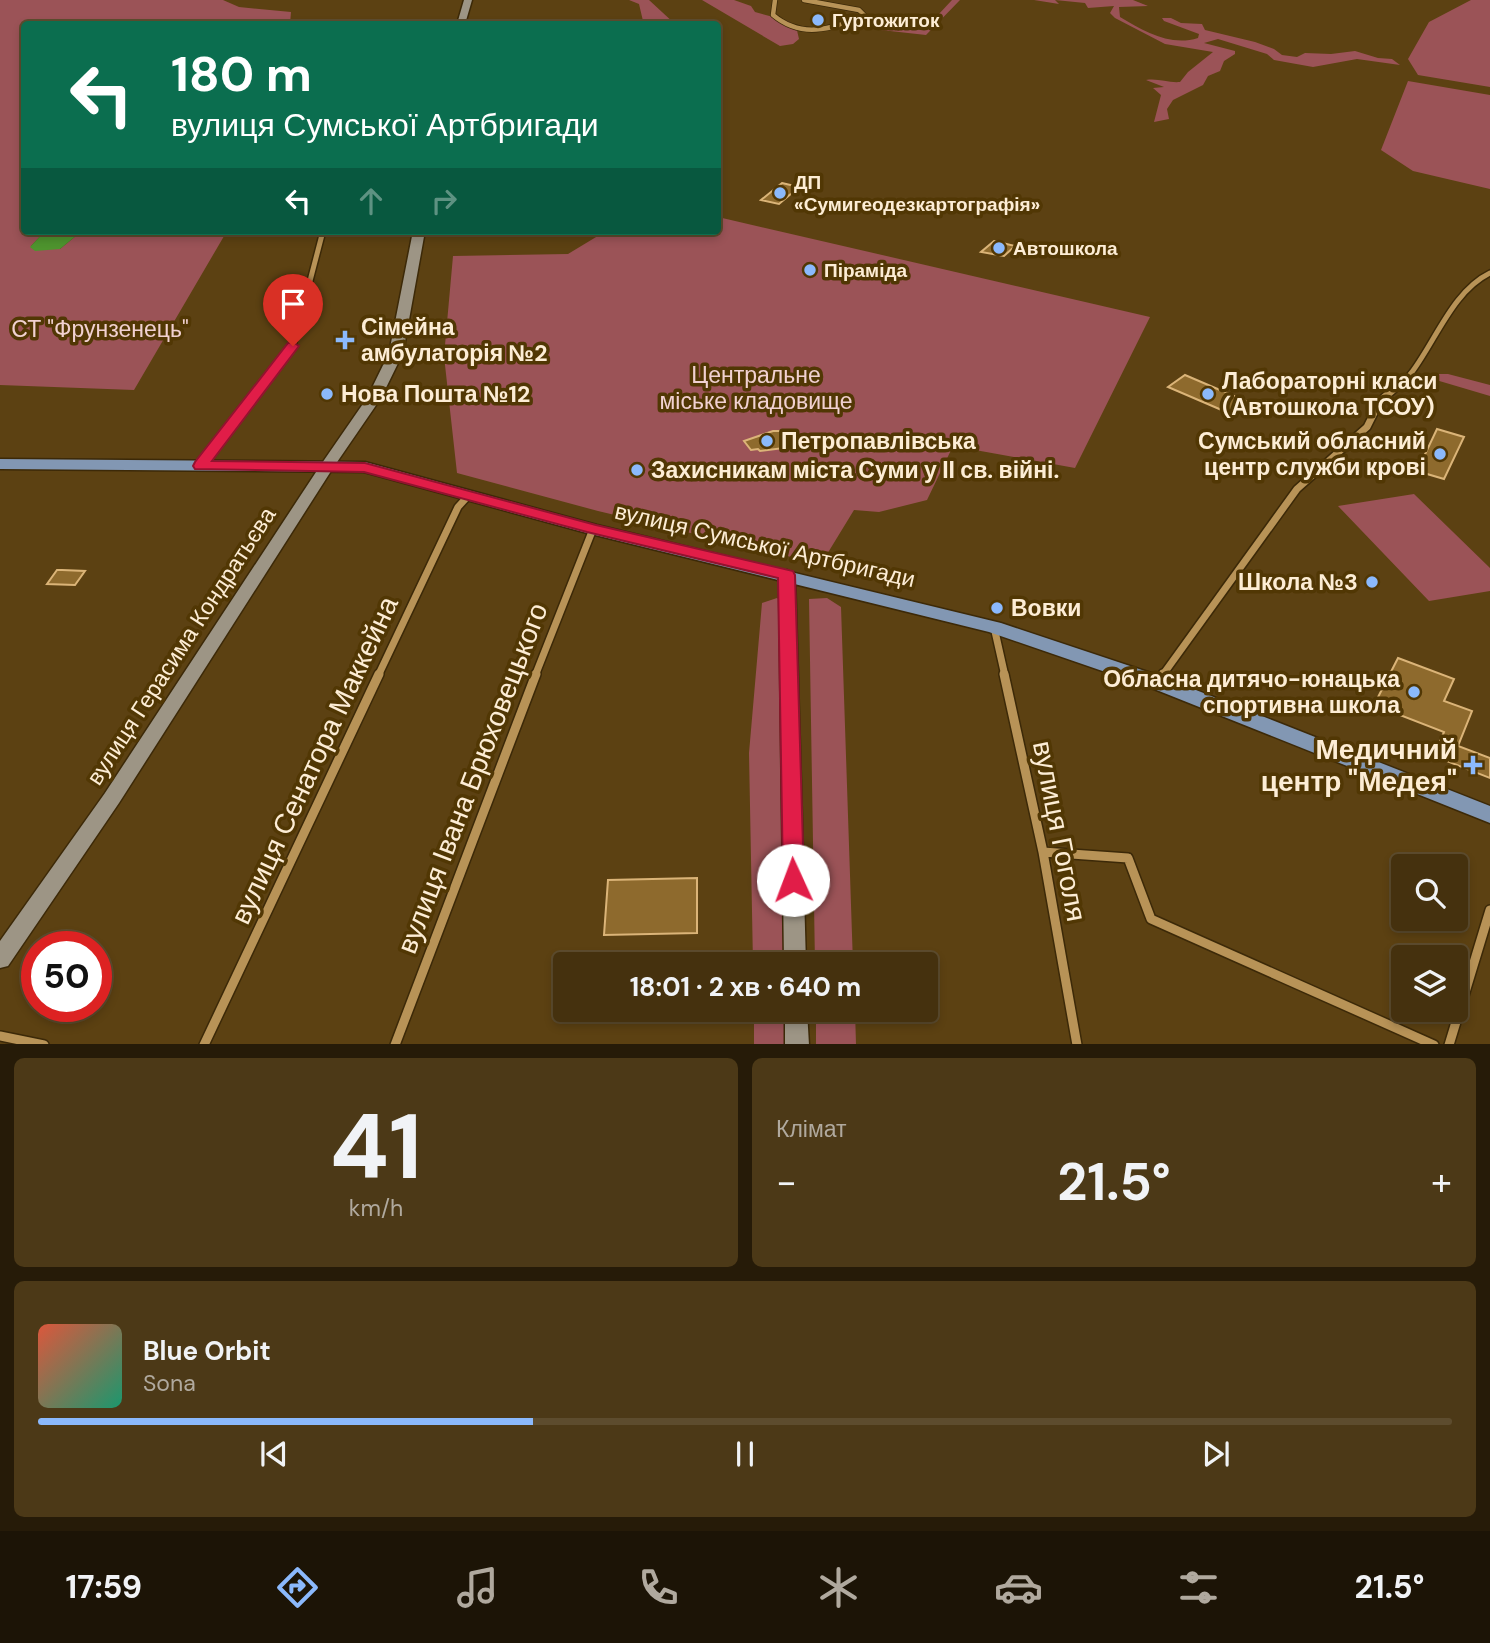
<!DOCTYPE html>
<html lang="uk">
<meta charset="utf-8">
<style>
:root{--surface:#45310e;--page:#4c3917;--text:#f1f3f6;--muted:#b0a99e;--line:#5d4c2e;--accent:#8bb9fc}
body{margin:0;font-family:"DM Sans",sans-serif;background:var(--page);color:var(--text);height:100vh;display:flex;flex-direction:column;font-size:26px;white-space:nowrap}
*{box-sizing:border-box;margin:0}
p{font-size:23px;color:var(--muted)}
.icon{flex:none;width:38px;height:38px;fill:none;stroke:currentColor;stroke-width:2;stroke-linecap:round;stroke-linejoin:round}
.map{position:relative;height:1044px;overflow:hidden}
.side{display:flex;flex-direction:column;gap:14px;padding:14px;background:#261b08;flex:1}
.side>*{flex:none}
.top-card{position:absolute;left:21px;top:21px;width:700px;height:214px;border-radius:7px;box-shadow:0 4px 10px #0003,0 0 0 2px var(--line);background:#0b6e4f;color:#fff;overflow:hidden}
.tools{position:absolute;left:1391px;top:854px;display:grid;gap:14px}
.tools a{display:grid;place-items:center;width:77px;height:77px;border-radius:7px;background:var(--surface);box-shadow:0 4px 10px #0003,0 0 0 2px var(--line);font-size:35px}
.speed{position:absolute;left:21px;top:931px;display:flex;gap:14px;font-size:35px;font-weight:700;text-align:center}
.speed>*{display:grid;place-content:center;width:91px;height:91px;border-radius:50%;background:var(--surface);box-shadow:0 4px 10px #0003,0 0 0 2px var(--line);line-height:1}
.speed .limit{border:10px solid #d22;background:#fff;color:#111}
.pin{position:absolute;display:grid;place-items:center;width:60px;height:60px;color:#fff;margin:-72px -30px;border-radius:50% 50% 50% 0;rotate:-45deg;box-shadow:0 0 7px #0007}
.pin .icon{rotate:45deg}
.me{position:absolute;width:77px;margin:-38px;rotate:358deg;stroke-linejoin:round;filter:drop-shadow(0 0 5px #0008)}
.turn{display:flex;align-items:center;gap:24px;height:147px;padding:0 35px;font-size:32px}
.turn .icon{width:91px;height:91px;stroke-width:2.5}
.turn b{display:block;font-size:49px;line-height:60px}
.lanes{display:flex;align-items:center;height:66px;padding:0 35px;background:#0003;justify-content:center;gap:35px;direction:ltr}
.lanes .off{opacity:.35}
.big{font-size:52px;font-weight:700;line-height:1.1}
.side .widget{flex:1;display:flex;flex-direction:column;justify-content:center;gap:10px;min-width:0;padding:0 24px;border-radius:10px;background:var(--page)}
.side .dial{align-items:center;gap:0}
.dial b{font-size:91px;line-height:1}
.song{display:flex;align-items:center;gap:21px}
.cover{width:84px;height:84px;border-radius:10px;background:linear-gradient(135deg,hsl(10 70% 55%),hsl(160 70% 35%))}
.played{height:7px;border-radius:4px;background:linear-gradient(90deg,var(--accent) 35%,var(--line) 35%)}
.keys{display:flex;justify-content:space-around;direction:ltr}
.heat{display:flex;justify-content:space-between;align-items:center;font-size:38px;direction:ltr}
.side .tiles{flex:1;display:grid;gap:14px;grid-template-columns:1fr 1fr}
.widget:last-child{grid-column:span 2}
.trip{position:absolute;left:553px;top:952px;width:385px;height:70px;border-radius:7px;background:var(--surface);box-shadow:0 4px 10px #0003,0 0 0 2px var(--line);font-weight:700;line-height:70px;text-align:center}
.dock{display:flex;height:112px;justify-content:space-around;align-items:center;background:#1c1406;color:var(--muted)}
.dock .icon{width:49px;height:49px}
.dock .selected{color:var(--accent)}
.dock b{font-size:32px;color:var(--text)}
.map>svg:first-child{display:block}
</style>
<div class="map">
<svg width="1490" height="1045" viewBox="0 0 1490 1045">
<rect width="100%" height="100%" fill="#5c4112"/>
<path fill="#9b5357" d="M0 0H223L239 7 291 12 290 24H24V231H45L31 246 60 249 82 231H227L134 390 0 385Z
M629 0H649L675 24 643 21 639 4Z
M702 0H734L751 6 755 12 788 21 796 26 799 39 793 44 780 46Z
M952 0H960L926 35 881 30H924Z
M1034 0H1133L1148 6 1119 7 1120 17C1144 31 1170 47 1198 38L1199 34 1164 21 1162 18H1171L1181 23 1202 24 1205 30 1255 42 1274 49 1282 55 1297 57 1305 53 1331 54 1355 51 1378 58 1392 59 1400 65 1357 59 1313 67 1274 60 1267 54 1218 39 1204 43 1235 51V54L1224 61 1220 71 1208 76 1203 85 1173 100 1167 109 1169 119 1154 122 1161 95 1153 88 1164 87 1146 80C1158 78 1168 83 1180 82L1188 72 1213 52 1165 44 1115 18 1110 13 1114 6 1088 8 1085 3 1055 0 1059 4Z
M1471 0H1490V87L1418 75 1408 59 1429 22Z
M1408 81 1490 95V189L1413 171 1381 150Z
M718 217 1150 317 1075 468 953 446 927 500 879 512 854 510 821 564 598 511 457 473 444 356 453 256 568 254 606 231H718Z
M1435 374H1448L1490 385V396L1436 380 1432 376Z
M1414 494 1490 568V591L1429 601 1338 506Z
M777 598 783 602 784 964H753L749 753 762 603Z
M827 598 841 607 853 964H815L809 599Z
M754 1010H784V1044H754Z
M816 1010H855L856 1044H816Z"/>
<path fill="#4e942e" d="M45 231H82L60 249 35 251 30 247Z"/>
<path fill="#8e6a2d" stroke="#dbb478" stroke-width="2" d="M782 183 799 187 779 204 761 200Z
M994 241 1015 246 1004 256 981 252Z
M1185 375 1248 402 1231 414 1168 387Z
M1437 429 1464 437 1444 479 1417 471Z
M773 431H793L799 440 790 442 791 444 783 446 784 448 760 451 758 449 751 450 744 441Z
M57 570H62L85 571 75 585 47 584Z
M1398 658 1454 679 1444 701 1472 711 1458 746 1490 758V778L1434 756 1444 732 1374 705Z
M697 878V933L604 935 608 880Z"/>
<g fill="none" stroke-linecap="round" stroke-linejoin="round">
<defs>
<path id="street-far3" d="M775 0 773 15C803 40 832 28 865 16L859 10 804 0"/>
<path id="street-far2" d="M259 390 293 346 323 231
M1392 390C1399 384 1407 379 1412 372 1436 340 1453 291 1490 273"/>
<path id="street-far1" d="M201 466 260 389
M994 627 1005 676
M378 676 458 507 468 496
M535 676 593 529
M1162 676 1297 489 1367 427 1380 401 1394 389"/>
<path id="street" d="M1004 674 1043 852 1077 1045
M1157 682 1163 674
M1043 852 1128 858 1151 919 1434 1045
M0 1036 44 1045
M204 1045 379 674
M395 1045 536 674
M1449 1045 1490 910"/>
<path id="secondary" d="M464 0H472L465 24H457Z
M413 231H425L403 353 381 398 333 468 119 803 8 966 0 968V941L105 793 320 466 367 398 389 353Z
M787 570 795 575 806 964H784L779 575Z
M785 1010H807L809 1045H785Z"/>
<path id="primary" d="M0 459 365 462 597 525 1001 623 1163 677 1490 806V823L1149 687 989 632 587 533 364 472 0 469Z"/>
</defs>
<use href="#street-far3" stroke="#3c2908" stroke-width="6"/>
<use href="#street-far2" stroke="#3c2908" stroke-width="8"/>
<use href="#street-far1" stroke="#3c2908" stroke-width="10"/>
<use href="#street" stroke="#3c2908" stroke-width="12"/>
<use href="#secondary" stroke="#3c2908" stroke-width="3"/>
<use href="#primary" stroke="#3c2908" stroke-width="3"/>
<use href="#street-far3" stroke="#b89357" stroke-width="4.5"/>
<use href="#street-far2" stroke="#b89357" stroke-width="5"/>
<use href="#street-far1" stroke="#b89357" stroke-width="7"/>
<use href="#street" stroke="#b89357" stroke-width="9"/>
<use href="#secondary" fill="#9d9585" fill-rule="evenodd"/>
<use href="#primary" fill="#8297b3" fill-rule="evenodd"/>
</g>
<path fill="#e11d48" stroke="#92132f" stroke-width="2" d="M293 342 299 346 212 461 365 463 596 525 793 571 795 575 804 880 801 886 793 889 786 886 783 880 778 578 587 532 364 472 195 469 193 466 195 462 288 343Z"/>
<g fill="#8bb9fc" stroke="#513704" stroke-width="2.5">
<circle cx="818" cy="20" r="7"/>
<circle cx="780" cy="193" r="7"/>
<circle cx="999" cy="248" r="7"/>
<circle cx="810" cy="270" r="7"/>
<path d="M341.5 329.5h7v7h7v7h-7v7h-7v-7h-7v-7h7z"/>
<circle cx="327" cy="394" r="7"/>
<circle cx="1208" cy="394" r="7"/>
<circle cx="767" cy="441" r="7"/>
<circle cx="1440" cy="454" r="7"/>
<circle cx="637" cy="470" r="7"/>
<circle cx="1372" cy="582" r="7"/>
<circle cx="997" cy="608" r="7"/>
<circle cx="1414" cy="692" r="7"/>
<path d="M1469.5 754.5h7v7h7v7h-7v7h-7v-7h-7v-7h7z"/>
</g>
<g text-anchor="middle" stroke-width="7" stroke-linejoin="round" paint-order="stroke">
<g font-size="19" font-weight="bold" fill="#fdedd5" stroke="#513704" text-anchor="start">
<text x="832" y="27">Гуртожиток</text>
<text x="794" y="189">ДП<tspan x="794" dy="22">«Сумигеодезкартографія»</tspan></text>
<text x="1013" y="255">Автошкола</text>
<text x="824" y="277">Піраміда</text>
</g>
<g font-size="23" font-weight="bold" fill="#fdedd5" stroke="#513704" text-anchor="start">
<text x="361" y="335">Сімейна<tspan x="361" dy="26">амбулаторія №2</tspan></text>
<text x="1222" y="389">Лабораторні класи<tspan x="1222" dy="26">(Автошкола ТСОУ)</tspan></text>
<text x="341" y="402">Нова Пошта №12</text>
<text x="781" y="449">Петропавлівська</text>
<text x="1426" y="449" text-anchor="end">Сумський обласний<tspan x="1426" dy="26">центр служби крові</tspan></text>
<text x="651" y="478">Захисникам міста Суми у ІІ св. війні.</text>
<text x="1358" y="590" text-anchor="end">Школа №3</text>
<text x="1011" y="616">Вовки</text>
<text x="1400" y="687" text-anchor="end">Обласна дитячо-юнацька<tspan x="1400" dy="26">спортивна школа</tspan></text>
</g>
<g font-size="23" fill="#f1d1d1" stroke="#513704">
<text x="100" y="337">СТ "Фрунзенець"</text>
<text x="756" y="383">Центральне<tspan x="756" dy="26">міське кладовище</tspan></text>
</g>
<g font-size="23" fill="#fdedd5" stroke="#513704">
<text transform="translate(765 545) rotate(13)" y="8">вулиця Сумської Артбригади</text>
<text transform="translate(181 646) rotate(-57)" y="8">вулиця Герасима Кондратьєва</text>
</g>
<g font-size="28" font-weight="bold" fill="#fdedd5" stroke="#513704" text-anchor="end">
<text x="1457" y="759">Медичний<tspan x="1457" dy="32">центр "Медея"</tspan></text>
</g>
<g font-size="28" fill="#fdedd5" stroke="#513704">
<text transform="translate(314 760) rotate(-65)" y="10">вулиця Сенатора Маккейна</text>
<text transform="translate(472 778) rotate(-69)" y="10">вулиця Івана Брюховецького</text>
<text transform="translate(1060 831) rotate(79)" y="10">вулиця Гоголя</text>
</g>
</g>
</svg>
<div class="tools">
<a><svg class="icon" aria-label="search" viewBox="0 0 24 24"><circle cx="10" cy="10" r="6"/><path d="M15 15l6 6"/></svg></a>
<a><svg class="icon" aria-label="layers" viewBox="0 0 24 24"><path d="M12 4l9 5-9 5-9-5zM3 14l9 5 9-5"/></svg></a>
</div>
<div class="speed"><div class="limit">50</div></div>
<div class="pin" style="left:293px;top:346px;background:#d93025"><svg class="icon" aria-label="arrive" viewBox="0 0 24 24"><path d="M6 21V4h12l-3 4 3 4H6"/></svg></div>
<svg class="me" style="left:793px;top:880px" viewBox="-20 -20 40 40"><circle r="19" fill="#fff"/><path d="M0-13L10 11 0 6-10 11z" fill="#e11d48"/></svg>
<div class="trip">18:01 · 2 хв · 640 m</div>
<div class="top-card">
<div class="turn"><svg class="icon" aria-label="left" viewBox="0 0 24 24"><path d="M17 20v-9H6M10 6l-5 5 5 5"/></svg><div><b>180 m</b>вулиця Сумської Артбригади</div></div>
<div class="lanes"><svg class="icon" aria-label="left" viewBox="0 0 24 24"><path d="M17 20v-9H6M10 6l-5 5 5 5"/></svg><svg class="icon off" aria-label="ahead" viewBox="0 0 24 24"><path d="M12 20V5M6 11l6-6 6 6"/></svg><svg class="icon off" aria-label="right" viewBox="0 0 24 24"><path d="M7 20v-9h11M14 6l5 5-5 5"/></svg></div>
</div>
</div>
<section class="side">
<div class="tiles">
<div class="widget dial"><b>41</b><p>km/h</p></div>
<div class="widget"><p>Клімат</p>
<div class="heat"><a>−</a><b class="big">21.5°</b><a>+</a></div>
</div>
<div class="widget">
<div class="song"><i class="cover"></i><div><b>Blue Orbit</b><p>Sona</p></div></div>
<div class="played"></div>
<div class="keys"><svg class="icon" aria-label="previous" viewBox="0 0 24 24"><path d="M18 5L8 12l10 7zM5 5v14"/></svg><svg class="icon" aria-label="pause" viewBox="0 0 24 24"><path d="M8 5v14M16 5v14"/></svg><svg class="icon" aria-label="next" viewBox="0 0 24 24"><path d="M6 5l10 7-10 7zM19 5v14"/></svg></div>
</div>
</div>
</section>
<nav class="dock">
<b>17:59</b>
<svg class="icon selected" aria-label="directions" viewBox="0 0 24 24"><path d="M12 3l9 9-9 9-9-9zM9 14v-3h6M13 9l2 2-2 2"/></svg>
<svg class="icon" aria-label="music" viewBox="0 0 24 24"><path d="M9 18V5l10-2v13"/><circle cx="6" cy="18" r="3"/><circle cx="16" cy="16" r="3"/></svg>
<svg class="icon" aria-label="phone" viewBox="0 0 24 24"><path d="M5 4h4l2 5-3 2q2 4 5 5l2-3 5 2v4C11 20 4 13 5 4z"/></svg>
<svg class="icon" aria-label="climate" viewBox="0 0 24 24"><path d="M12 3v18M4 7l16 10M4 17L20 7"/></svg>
<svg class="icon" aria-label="car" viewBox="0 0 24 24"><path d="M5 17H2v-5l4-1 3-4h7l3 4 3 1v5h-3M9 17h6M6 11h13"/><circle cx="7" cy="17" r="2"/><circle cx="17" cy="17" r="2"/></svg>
<svg class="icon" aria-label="filters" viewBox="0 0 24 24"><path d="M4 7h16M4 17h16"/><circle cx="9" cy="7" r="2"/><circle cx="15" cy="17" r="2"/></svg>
<b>21.5°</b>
</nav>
